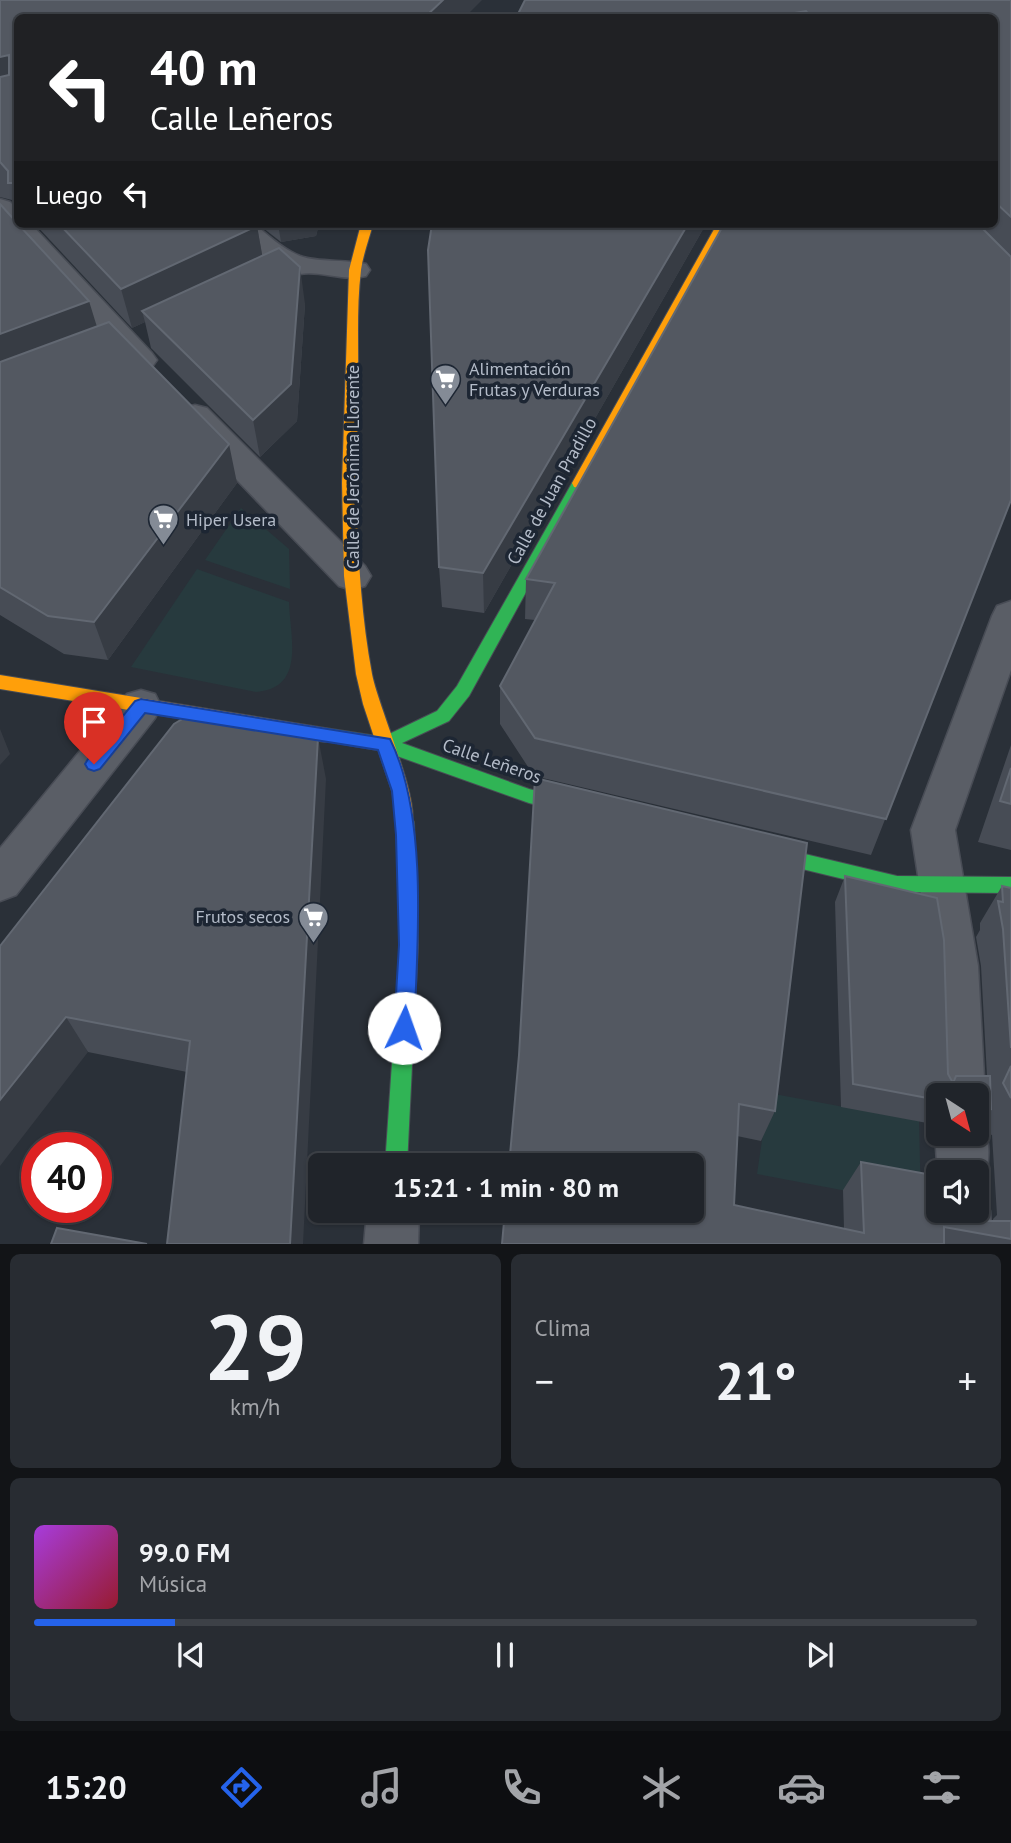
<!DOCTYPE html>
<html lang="es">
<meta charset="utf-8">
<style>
:root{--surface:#20242a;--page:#282c32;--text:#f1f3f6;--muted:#a2a4a8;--line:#3d4147;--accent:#2563eb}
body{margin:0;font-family:"PT Sans",sans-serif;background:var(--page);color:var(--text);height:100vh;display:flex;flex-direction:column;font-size:26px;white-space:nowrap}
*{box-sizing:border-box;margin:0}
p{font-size:23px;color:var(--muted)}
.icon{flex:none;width:38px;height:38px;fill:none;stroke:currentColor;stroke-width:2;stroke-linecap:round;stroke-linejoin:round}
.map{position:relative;height:1244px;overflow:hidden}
.drawer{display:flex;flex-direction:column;gap:10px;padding:10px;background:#121417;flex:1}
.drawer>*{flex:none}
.top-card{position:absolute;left:14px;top:14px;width:984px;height:214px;border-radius:10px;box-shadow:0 2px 5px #0004,0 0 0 2px var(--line);background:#202124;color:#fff;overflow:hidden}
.needle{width:46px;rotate:144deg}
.fabs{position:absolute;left:926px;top:1083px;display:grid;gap:14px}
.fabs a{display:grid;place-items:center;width:63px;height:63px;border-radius:10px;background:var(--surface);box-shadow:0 2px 5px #0004,0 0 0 2px var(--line);font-size:35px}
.speed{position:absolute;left:21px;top:1132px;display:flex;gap:14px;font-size:35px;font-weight:700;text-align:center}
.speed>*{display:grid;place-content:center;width:91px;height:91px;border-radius:50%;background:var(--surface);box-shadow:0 2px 5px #0004,0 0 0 2px var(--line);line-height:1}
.speed .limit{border:10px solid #d22;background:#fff;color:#111}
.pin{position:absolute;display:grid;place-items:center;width:60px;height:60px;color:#fff;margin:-72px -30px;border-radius:50% 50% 50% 0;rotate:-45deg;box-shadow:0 0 7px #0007}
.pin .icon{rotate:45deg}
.me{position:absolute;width:77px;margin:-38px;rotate:3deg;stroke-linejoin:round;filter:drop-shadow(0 0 5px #0008)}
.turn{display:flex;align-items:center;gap:24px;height:147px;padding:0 21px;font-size:32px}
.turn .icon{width:91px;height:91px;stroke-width:2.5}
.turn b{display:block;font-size:49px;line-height:60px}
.then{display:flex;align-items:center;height:66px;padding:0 21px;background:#0003;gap:14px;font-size:26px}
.big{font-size:52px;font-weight:600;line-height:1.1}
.drawer .card{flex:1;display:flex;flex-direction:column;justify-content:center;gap:10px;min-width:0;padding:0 24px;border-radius:10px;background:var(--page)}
.drawer .dial{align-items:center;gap:0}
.dial b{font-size:91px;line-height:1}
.song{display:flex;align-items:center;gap:21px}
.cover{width:84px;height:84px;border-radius:10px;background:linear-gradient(135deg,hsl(280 70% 55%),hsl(350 70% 35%))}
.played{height:7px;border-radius:4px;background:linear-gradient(90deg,var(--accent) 15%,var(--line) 15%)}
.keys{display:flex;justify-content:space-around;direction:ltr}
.heat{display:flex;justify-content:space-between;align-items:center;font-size:38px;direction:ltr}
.drawer .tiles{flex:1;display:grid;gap:10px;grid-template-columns:1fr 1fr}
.card:last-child{grid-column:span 2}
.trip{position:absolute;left:308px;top:1153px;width:396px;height:70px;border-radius:10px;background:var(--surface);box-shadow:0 2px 5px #0004,0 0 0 2px var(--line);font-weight:600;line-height:70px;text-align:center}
.tabs{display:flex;height:112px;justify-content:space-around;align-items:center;background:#0d0e11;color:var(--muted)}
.tabs .icon{width:49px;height:49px}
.tabs .selected{color:var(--accent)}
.tabs b{font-size:32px;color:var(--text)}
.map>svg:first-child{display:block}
</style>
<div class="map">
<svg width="1011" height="1245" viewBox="0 0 1011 1245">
<rect width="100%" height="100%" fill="#2a3038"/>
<path fill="#273a3e" d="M241 508 289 549 290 589 205 560Z
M197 569 289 602C290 637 306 688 256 692L131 667Z
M769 1093 919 1121 921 1205 757 1174Z"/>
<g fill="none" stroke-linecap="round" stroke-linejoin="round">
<defs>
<path id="street" d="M0 199 10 202 18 210V224H31L152 353 157 360 152 367 141 370 130 367 0 225Z
M224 224H255C268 236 283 249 300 256 319 263 345 259 366 264L370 270 366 276C344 282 321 270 300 274 277 279 265 301 239 294L235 288 239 282 273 265 253 253Z
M195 405 207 408 365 566 371 576 365 586 352 590 339 586 183 424 178 416 183 408Z
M1011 601V670L955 830 978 966 985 1096 976 1114V1096H938V1103L935 1096 932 966 911 830 992 616 997 606Z
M141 690 155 694 161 706 155 718 16 895 0 901V848L127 694Z
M976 1115C993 1132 991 1171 979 1191L983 1192 990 1211 992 1245H938V1210L976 1211V1172H938V1177L935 1134 938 1128V1134H976Z
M367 1211H419L418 1245H364Z"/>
<path id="fast" d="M579 478 586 483 469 696 449 721 402 743 529 789 590 804 593 809 590 814 584 817 529 803 383 751 319 740 317 735 319 730 325 728 383 737 437 711 457 686 572 483Z
M405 814 411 817 414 822 418 945 407 1166H385L400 945 396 822 399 817Z
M755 842 897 876 1011 877V893L897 892 749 856 746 850 749 844Z"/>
<path id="slow" d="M361 224H373C369 239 363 255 361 270 356 310 359 353 358 393 356 487 355 582 372 674 378 706 422 804 411 827L405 830 399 827 392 791 363 704 356 674 344 576 342 483 349 270Z
M717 224H729L586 483 579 488 574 487 572 483Z
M0 675 325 728 331 730 333 735 331 740 325 742 0 689Z"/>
</defs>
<use href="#street" stroke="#484c55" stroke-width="3"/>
<use href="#fast" stroke="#484c55" stroke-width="2"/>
<use href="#slow" stroke="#484c55" stroke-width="2"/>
<use href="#street" fill="#5a5e66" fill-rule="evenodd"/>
<use href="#fast" fill="#30b455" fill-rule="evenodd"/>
<use href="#slow" fill="#ff9f0a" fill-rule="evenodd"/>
</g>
<path fill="#474c55" d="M0 0 18 18V212L15 204 12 200 0 197Z
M1011 0V500L871 855 534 776 500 724V686L535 620 525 619 526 579 724 224H994V18H516Z
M0 204 97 326 237 483 108 660 64 654 0 615Z
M35 224H255L257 226 262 255 305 304 297 421 260 457 151 348 145 322 132 328Z
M258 224H319L316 236 281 242Z
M432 224H706L484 613 442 607 439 567Z
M1011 745V850L978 842Z
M326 779 187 1072 88 1052 0 946Z
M845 876 952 1082 956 1076H987L981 966 976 937 980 930V923L1002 886 1011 888V1244H502L519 1055 775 1111 761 1141 737 1136 734 1205 844 1229 843 1190 861 1162 959 1219 962 1221H993V1219L997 1215 992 1135 989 1134 982 1121 976 1127V1096H938V1125L841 1107 835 902Z"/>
<path fill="#373c44" d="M443 0H482L464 18H424Z
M806 11 804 18H765Z
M9 55 18 85 0 97V57Z
M278 224H319L316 236 281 242Z
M688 224H706L484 613 483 573Z
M257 226 264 265 142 311 145 322 132 328 121 289Z
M300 267 305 304 297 421 260 457 253 420Z
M89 301 101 340 0 379V334Z
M229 444 237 483 108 660 94 622Z
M0 729 10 754 0 765Z
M318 737 326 779 303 1244H290Z
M66 1017 88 1052 0 1166V1100Z"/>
<path fill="#535861" stroke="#626872" stroke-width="2" d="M0 0H443L424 18H18V183H8V171L0 162V77L9 75V55L0 57Z
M525 0H1011V217L994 201V18H812L806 11 765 18H516Z
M0 204 18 224 89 301 0 334Z
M59 224H255L257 226 121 289Z
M432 224H688L483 573 439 567 428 250Z
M724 224H978L1011 257V500L886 819 535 738 500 686 555 583 526 579Z
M279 248 300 267 291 384 253 420 142 311Z
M109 322 229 444 94 622 48 616 0 587V362Z
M184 718 318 737 290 1244H167L190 1041 66 1017 0 1100V946L174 724Z
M1011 768V804L1000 801Z
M535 778 807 843 775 1111 739 1104 734 1205 864 1233 861 1162 938 1176V1211H959V1219L962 1221H1011V1239L944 1227V1244H502L505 1211H691V1166H509L519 1055Z
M845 876 937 898 944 940 948 1074 953 1083 956 1076H990L991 1109 976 1107V1096H938V1100L853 1084Z
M1002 886 1011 888V1048L1003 929 998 901 1003 902Z
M1011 1066V1098L1003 1083Z
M57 1228 147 1244H51Z"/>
<path fill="#2563eb" stroke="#184099" stroke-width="2" d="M141 699 390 739C428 815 418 943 414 1028L411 1035 404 1037 397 1035 394 1028 399 945 396 835 392 791 378 750 145 713 100 769 94 771 88 769 85 764 88 759 135 701Z"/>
<defs>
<symbol id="supermarket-pin" viewBox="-11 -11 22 30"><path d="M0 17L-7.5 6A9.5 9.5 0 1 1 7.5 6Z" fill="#848b96" stroke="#1d2633"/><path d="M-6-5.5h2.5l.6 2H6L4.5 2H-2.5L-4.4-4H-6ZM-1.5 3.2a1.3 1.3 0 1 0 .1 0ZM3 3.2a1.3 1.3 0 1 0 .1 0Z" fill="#fff"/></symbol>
</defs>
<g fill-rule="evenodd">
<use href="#supermarket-pin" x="428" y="362" width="35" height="47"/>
<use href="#supermarket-pin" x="146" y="502" width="35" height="47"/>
<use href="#supermarket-pin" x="296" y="900" width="35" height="47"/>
</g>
<g text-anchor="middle" stroke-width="7" stroke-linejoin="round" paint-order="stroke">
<g font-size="18" fill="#b4bcc9" stroke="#1d2633" text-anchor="start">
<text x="469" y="375">Alimentación<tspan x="469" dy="21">Frutas y Verduras</tspan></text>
<text x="186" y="526">Hiper Usera</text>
<text x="290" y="923" text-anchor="end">Frutos secos</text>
</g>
<g font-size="18" fill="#b4bcc9" stroke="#1d2633">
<text transform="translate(353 467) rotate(-90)" y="6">Calle de Jerónima Llorente</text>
<text transform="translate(552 491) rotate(-61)" y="6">Calle de Juan Pradillo</text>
<text transform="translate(492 761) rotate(19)" y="6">Calle Leñeros</text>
</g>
</g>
</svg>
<div class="fabs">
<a><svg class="needle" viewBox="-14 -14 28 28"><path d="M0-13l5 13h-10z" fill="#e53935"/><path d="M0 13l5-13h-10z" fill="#a2a4a8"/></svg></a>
<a><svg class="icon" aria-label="sound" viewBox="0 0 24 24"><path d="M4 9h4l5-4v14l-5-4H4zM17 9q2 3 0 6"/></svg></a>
</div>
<div class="speed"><div class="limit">40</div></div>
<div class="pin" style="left:94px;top:764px;background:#d93025"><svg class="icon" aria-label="arrive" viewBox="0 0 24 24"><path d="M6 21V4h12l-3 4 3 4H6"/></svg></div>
<svg class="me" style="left:404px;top:1028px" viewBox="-20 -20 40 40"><circle r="19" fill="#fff"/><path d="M0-13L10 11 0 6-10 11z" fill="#2563eb"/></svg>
<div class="trip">15:21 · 1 min · 80 m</div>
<div class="top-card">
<div class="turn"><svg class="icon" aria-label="left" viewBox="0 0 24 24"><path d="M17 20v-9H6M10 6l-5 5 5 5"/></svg><div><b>40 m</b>Calle Leñeros</div></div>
<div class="then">Luego<svg class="icon" aria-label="left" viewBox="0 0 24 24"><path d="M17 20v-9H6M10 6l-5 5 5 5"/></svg></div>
</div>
</div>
<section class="drawer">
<div class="tiles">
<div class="card dial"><b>29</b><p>km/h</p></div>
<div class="card"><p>Clima</p>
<div class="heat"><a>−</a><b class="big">21°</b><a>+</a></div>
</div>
<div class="card">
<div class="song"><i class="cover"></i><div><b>99.0 FM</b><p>Música</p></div></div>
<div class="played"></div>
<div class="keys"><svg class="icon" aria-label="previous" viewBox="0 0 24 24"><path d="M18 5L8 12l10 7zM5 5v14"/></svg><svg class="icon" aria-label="pause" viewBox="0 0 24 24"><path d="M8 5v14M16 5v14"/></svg><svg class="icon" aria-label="next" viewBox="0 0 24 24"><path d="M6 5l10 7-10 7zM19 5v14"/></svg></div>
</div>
</div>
</section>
<nav class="tabs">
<b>15:20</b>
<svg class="icon selected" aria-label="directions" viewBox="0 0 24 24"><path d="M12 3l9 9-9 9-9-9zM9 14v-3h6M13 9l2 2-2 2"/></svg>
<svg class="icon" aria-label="music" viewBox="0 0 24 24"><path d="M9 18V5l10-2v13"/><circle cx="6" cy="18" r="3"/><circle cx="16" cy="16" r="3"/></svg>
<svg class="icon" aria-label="phone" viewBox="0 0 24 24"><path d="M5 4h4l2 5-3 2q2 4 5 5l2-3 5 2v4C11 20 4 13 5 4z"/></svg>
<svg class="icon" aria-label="climate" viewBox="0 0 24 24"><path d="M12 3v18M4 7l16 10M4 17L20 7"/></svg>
<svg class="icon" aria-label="car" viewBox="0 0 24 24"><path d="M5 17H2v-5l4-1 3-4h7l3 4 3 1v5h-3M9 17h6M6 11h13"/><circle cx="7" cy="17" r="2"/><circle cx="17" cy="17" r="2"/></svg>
<svg class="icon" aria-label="filters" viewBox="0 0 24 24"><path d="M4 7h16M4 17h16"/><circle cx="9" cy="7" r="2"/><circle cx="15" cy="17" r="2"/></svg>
</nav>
